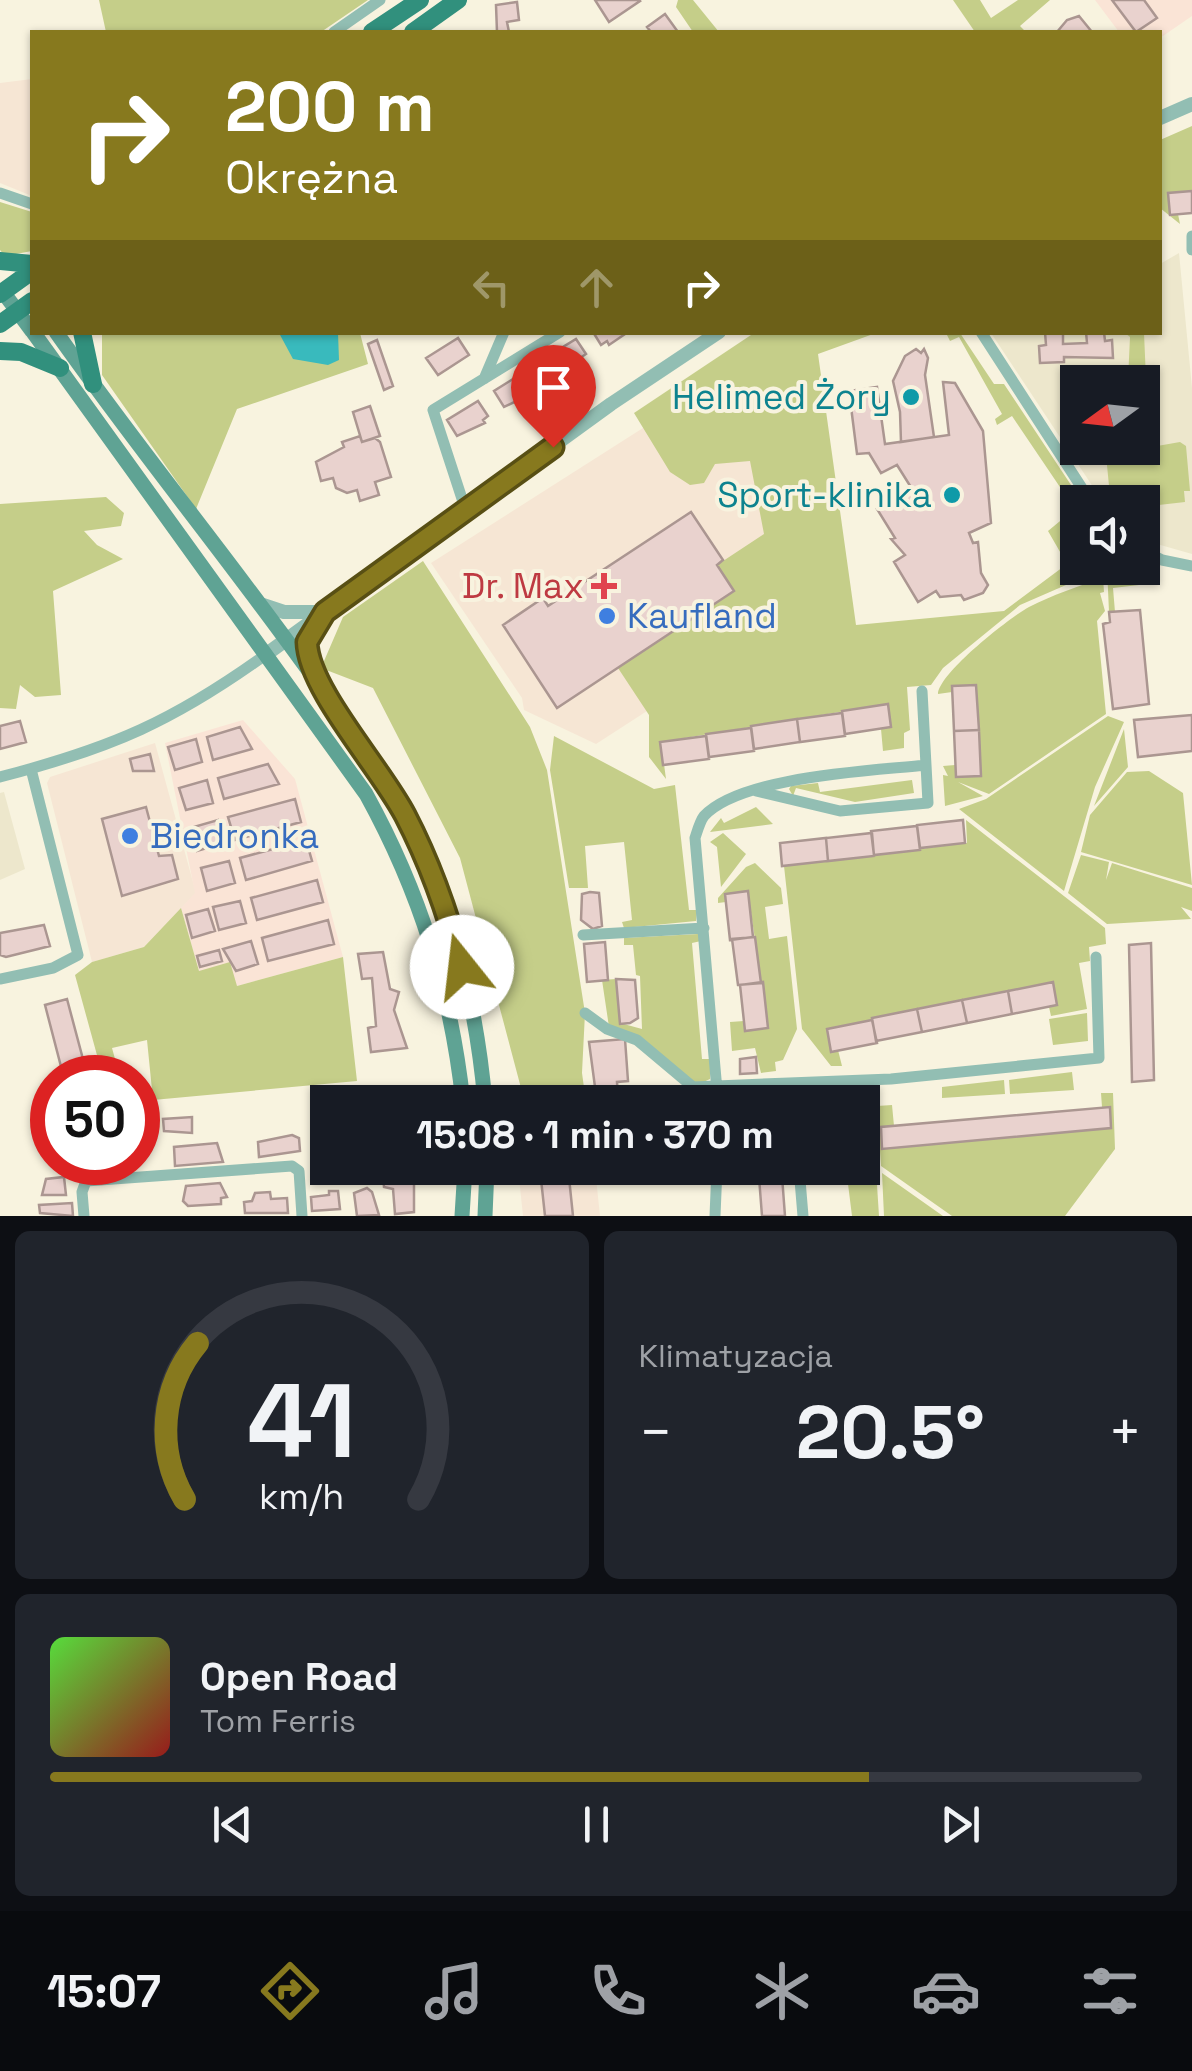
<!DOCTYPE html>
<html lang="pl">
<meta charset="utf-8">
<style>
:root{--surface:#171b24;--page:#20242c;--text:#f1f3f6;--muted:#9ea1a6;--line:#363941;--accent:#87791e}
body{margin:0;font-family:"Space Grotesk",sans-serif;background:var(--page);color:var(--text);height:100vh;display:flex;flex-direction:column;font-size:38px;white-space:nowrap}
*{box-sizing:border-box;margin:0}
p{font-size:32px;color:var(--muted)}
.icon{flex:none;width:55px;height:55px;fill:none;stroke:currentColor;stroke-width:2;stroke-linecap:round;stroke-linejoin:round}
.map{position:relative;height:1216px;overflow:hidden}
.side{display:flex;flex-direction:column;gap:15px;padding:15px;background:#0d0f14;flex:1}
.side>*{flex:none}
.banner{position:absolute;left:30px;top:30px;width:1132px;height:305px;border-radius:0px;box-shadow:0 2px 8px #0004;background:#87791e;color:#fff;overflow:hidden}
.needle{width:65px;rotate:255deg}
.tools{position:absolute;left:1060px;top:365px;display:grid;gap:20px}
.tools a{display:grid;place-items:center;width:100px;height:100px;border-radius:0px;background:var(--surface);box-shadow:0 2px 8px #0004;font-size:50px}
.speed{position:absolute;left:30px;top:1055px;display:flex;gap:20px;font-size:50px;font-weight:700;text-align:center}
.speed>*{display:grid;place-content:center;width:130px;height:130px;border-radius:50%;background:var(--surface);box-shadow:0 2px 8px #0004;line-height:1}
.speed .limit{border:15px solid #d22;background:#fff;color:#111}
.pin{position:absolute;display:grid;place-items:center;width:85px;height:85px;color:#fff;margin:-102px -42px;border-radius:50% 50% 50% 0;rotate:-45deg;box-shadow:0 0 10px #0007}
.pin .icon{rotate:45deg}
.me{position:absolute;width:110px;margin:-55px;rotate:344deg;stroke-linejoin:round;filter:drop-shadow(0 0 8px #0008)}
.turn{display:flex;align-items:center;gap:35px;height:210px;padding:0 30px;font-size:45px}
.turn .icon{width:130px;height:130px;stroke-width:2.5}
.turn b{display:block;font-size:70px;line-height:85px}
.lanes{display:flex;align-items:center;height:95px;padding:0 30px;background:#0003;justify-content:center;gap:50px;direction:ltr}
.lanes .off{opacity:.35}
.big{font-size:75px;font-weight:800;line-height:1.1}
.side .card{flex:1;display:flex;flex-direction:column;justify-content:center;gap:15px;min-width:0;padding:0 35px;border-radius:15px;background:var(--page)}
.side .dial{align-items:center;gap:0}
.dial svg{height:260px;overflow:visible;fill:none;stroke:var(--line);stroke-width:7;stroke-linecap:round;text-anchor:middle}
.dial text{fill:var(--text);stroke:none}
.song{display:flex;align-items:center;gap:30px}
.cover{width:120px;height:120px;border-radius:15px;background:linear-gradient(135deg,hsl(110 70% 55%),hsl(0 70% 35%))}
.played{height:10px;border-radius:5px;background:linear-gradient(90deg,var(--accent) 75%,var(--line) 75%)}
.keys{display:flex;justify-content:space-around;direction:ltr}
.heat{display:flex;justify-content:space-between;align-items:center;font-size:55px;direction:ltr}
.side .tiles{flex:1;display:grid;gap:15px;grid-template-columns:1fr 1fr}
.card:last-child{grid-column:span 2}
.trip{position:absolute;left:310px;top:1085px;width:570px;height:100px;border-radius:0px;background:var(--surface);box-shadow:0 2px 8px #0004;font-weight:800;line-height:100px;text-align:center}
.menu{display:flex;height:160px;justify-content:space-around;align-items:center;background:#090b0e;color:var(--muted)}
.menu .icon{width:70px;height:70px}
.menu .on{color:var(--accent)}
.menu b{font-size:45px;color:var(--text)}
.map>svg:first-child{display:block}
</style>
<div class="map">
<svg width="1192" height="1216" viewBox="0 0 1192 1216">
<rect width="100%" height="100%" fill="#f8f3df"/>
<path fill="#f6e6d4" d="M32 79V196L0 183V83Z
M698 393 770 452 785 552 647 711 596 744 524 710 522 698 431 563Z
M155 743 196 893 144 947 92 962 47 783 50 777Z
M518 1168H595L600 1216H523Z"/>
<path fill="#fae4d6" d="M1095 0H1192V16L1160 38V32H1119Z
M243 720 295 779 343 957 237 986 199 971 181 908 195 893 165 743Z"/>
<path fill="#ede7cc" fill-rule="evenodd" d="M1179 253 1192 388V554L1143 540 1142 502H1103L991 333 1160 332V264ZM1078 382H1142V448H1078Z
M4 792 25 869 0 880V793Z"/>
<path fill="#c5ce89" d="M99 0H368L321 32H106Z
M678 0H693L719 32H693L676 7Z
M953 0H980L991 18 1018 0H1050L1020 26 1026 32H975Z
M1192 126V192L1168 194 1170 214H1178L1180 224 1160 208V140Z
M0 202 32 212V251L5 256 0 250Z
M102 333H360L368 364 237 409 196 509 102 375Z
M754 333H876L818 354 856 625 1004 611 1067 564 1048 531 1077 507V564L1066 585 1020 605 943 668 931 685 907 687 910 730 904 733V748L883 751 881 729 891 727 887 704 661 742 666 779 649 757V715L618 668 734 591 717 565 764 534 750 461 715 464 704 483 690 485 670 472 634 413Z
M946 333H960L994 384H1004L1071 485 1066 496 1012 416 997 425 995 419 1002 414 959 337 950 341Z
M1125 333H1144L1146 379 1128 380 1130 337Z
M1180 442 1186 446 1190 491H1184L1185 502 1150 506 1148 492 1110 496 1106 455Z
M106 497 124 513 121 526 84 531 97 545 123 559 53 591 61 695 35 697 20 685 16 709 0 708V504Z
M423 561 530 727 547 770 585 1013 582 1073 586 1102H518L521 1088 460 858 373 688 321 668 343 617Z
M1107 568H1136L1139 585 1113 588 1115 612H1109Z
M1103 577 1104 592 1100 593 1105 611 1097 621 1106 714 989 794 958 782 983 796 945 806 943 775 948 776 943 766 955 765 956 777 981 775 976 686H953L952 692 938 694C939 673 1009 618 1029 607 1052 595 1078 587 1103 577Z
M1108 716 1124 722 1095 787 1064 891 959 809 986 799Z
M1124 729 1128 767 1094 806Z
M554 736 654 789 675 785 689 910H697L696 921 624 928 622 922 632 920 624 842 585 846 588 888H569L550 770Z
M1149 771 1183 793 1192 885 1081 852 1090 815 1127 772Z
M912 780 914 793 855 802 796 788 793 796 789 789 791 786 818 783 820 792Z
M756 807 773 824 710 832 721 818 724 823Z
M966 820 1105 928 1106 944 1089 947 1090 961 1079 963 1087 1009 1051 1016 1049 1007 1057 1005 1052 982 827 1029 831 1051 838 1050 842 1066H831L802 1029 784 866 967 843Z
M723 833 746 854 721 887 717 847 710 842Z
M1081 855 1109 862 1106 880 1112 863 1192 888V911L1181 907 1191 919 1107 924 1068 893Z
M755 863 781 888 783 904 765 907 769 939 787 936 797 1029 783 1060 775 1062 776 1071 761 1073 755 1048 732 1051 730 1022 744 1021 745 1031 768 1028 748 892 725 894 726 902 718 903V898L746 867Z
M181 908 199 971 230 962 237 986 343 957 357 1081 153 1100 147 1040 112 1048 120 1077H103L75 975 92 962 144 947Z
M698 934 701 941 692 943 702 1059H711L710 1079 697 1085 609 1027 602 980 616 979 620 1023 642 1029 640 976 636 975 633 945H624V938Z
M1087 1013 1088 1041 1053 1045 1049 1019Z
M1072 1072 1074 1090 1010 1094 1009 1080Z
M1004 1080 1005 1094 942 1098V1087Z
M1101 1093H1113L1115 1149 1065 1216H952L881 1166 877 1106 892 1105 894 1126 883 1149 1110 1128V1107H1102Z
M872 1107 879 1216H852L846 1168H862L863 1108Z
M882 1173 943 1216H884Z"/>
<path fill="#39babd" d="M279 333H338L339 360 328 365 293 359Z"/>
<path fill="#e9d2ce" stroke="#ab9691" stroke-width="2.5" d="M595 0H639L640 1 609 22Z
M1112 0H1144L1157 18 1136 32Z
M517 2 519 20 507 22 509 32H497L496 5Z
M665 14 678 32H651L647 27Z
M1079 16 1092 32H1057L1067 20Z
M1192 191V213L1170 215 1168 193Z
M593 332H628L609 345 607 341 601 345Z
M1045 332H1063V344L1087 343 1086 332H1104L1105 341 1112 340 1113 358 1064 357V362L1040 363 1039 346 1046 345Z
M458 338 469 355 438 375 426 358Z
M576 339 586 354 580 358 583 362 563 375 560 371 555 374 545 358Z
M377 340 393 386 384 390 368 344Z
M916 349 921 353 924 349 928 358 925 375 934 437 901 442 900 412 893 381 905 356Z
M524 372 534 387 531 394 504 407 494 391Z
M943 382 955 383 983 431 991 523 969 533 973 543 978 542 981 573 988 585 983 593 964 600 961 595 940 597 936 591 918 602 894 562 905 555 891 539 895 538 877 509 910 490 919 500 897 465 881 473 869 453 857 454 849 391 877 387 885 444 949 435Z
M478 401 488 416 483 420 485 423 457 436 447 420Z
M370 406 380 436 362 442 353 412Z
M360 436 362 442 375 438 380 442 391 477 375 482 379 495 360 501 357 490 347 493 336 488 333 478 321 481 316 462 344 447 342 442Z
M691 512 723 560 717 565 734 591 557 708 503 625 543 598 548 606Z
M1140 610 1149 704 1113 709 1103 624 1110 622 1109 612Z
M976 685 979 730 954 731 952 686Z
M888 704 891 727 845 734 842 711Z
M842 713 845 736 800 742 797 719Z
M1192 715V751L1138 757 1134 720Z
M797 719 800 742 754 749 751 726Z
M20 721 26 742 0 749V726Z
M240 727 252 749 213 760 207 737Z
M751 728 754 751 709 757 706 734Z
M979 730 981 776 956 777 954 731Z
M706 736 709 759 663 765 660 742Z
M196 739 202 762 175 770 168 747Z
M150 754 154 771H133L130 759Z
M268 764 279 784 224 799 218 778Z
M207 780 213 803 186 810 179 788Z
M295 799 301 822 235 840 228 817Z
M146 807 159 856 172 855 178 879 122 896 102 819Z
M218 820 224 843 197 851 190 828Z
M963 820 965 843 920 848 917 825Z
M917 826 920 850 874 855 871 831Z
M872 833 874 856 828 861 826 838Z
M826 838 828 861 782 866 780 843Z
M306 840 312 861 246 880 240 858Z
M229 861 235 883 207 891 201 868Z
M317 880 323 902 257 920 251 898Z
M748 891 753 937 730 940 725 894Z
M590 892 599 893 602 926 593 929 581 920 582 894Z
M240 901 246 923 219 930 213 907Z
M208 909 215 931 192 938 186 915Z
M328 920 334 944 268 961 262 938Z
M44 925 50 946 6 957 0 955V933Z
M755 937 761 983 738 985 732 939Z
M251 941 258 964 236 971 223 949Z
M605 942 608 980 587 982 584 944Z
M1151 943 1154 1080 1132 1082 1129 945Z
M219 950 222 961 200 967 197 956Z
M383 952 390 989 399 992 394 1010 407 1048 371 1052 368 1028 376 1026 372 978 362 979 358 954Z
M616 979 635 980 638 1018 630 1023 620 1024Z
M763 982 768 1028 745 1031 740 985Z
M1053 982 1057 1005 1012 1014 1008 991Z
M1008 991 1012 1014 967 1023 962 1000Z
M67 999 88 1078H64L45 1005Z
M962 1000 967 1023 922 1032 917 1009Z
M917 1009 922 1032 876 1041 872 1018Z
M872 1020 877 1043 831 1052 827 1029Z
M625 1039 628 1081 617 1082 618 1097 648 1095 649 1102H597L589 1042Z
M756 1057 757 1073 740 1074V1059Z
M1110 1107 1111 1128 882 1149 881 1127Z
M328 1112V1133H314L313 1113Z
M192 1117V1133L164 1131 163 1119Z
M292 1135 299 1138 300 1151 259 1157 258 1142Z
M217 1143 223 1162 175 1166 174 1147Z
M334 1168H355L356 1181 338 1182Z
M387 1168H403L404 1174H414V1212L395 1214 393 1189 384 1187 383 1176H390Z
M568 1168 573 1216H545L540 1170Z
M760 1168H783L784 1175 761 1177Z
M782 1176 785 1216H762L759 1177Z
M64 1177 66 1195H42L46 1179Z
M220 1183 227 1197 221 1198V1204L188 1206 183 1201 186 1186Z
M367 1188 372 1192 379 1215 357 1216 354 1193Z
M329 1191H338L340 1209 312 1211 311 1197 329 1195Z
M270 1192 271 1199 287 1198 288 1213H245L244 1202 252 1201 255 1193Z
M72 1203 73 1216 40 1213 39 1205Z"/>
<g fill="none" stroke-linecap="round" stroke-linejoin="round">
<path stroke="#92beb3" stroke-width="11" d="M334 32 380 0
M0 193 32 204
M1192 236V250
M981 332 1091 502
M484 379 504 332
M466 511 433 410 560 332
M1142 550 1162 560 1192 566
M0 777C112 748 174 721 268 653
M756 791 840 811 928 803 926 765
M583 935 704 928
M0 979 53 968 78 955 31 769
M585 1013 607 1029 637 1040 693 1087 789 1083 792 1102
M789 1083 891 1079 1099 1058 1096 957
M718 1102 695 838C697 832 700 821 704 816 741 776 872 771 926 765L922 691
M799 1168 803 1216
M84 1216 82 1192 86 1181 292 1166 299 1171 302 1216
M715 1216 717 1168"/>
<path stroke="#92beb3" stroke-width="14" d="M1160 118 1192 104
M260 604 284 612H325
M268 653 611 404 719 332
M311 671 307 642 319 621"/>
<path stroke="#5fa394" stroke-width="15" d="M3 292 32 331
M33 332 366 794C420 892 451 991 463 1102
M56 332C136 446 225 554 306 667 346 722 388 777 417 839 456 921 477 1012 485 1102
M462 1216 465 1168
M485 1216 487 1168"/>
<path stroke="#31907d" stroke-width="18" d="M372 32 420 0
M413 32 458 0
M0 261 32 264
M0 294 32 271
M0 324 32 301
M82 332 93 384
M0 351 21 352 60 368"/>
</g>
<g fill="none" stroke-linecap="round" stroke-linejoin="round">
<defs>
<path id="route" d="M462 967C448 914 430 863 405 815 380 767 308 689 307 642L325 612 553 447"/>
</defs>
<use href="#route" stroke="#584f14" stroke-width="25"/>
<use href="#route" stroke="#87791e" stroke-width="18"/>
</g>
<g fill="#0f9aa8" stroke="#f8f3df" stroke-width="4">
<circle cx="911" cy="397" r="10"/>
<circle cx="952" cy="495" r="10"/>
</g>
<path fill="#e0444e" stroke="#f8f3df" stroke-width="4" d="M599 571h10v10h10v10h-10v10h-10v-10h-10v-10h10z"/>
<g fill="#3f7fe0" stroke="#f8f3df" stroke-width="4">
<circle cx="607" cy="616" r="10"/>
<circle cx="130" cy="836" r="10"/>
</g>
<g text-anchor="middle" stroke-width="8" stroke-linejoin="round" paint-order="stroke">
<g font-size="35" fill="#0d838f" stroke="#f8f3df" text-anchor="end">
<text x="891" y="409">Helimed Żory</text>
<text x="932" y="507">Sport-klinika</text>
</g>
<g font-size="35" fill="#be3a42" stroke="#f8f3df" text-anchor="end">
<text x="584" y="598">Dr. Max</text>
</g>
<g font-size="35" fill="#366cbe" stroke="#f8f3df" text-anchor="start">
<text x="627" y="628">Kaufland</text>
<text x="150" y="848">Biedronka</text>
</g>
</g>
</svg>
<div class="tools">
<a><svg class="needle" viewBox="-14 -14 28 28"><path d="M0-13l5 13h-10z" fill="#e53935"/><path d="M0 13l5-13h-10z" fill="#9ea1a6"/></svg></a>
<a><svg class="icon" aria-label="sound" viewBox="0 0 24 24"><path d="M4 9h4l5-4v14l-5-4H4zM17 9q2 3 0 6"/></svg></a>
</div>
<div class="speed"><div class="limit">50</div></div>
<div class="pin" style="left:553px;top:447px;background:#d93025"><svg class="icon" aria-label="arrive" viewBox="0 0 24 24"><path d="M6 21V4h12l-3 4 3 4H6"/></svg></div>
<svg class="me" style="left:462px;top:967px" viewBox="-20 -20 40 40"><circle r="19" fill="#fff"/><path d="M0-13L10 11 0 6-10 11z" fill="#87791e"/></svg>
<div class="trip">15:08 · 1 min · 370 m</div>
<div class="banner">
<div class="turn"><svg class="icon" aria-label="right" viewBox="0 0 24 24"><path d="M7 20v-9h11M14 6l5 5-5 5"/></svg><div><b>200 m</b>Okrężna</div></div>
<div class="lanes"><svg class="icon off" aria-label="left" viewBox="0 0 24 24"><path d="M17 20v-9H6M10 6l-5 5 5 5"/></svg><svg class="icon off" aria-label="ahead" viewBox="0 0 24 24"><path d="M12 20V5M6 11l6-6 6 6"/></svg><svg class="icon" aria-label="right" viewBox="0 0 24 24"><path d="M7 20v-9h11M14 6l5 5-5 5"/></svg></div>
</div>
</div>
<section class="side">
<div class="tiles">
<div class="card dial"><svg viewBox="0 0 100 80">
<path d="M14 69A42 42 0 1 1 86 69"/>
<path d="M14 69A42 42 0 0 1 18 21" stroke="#87791e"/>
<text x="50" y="56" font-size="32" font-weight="700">41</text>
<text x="50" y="72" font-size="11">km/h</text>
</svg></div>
<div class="card"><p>Klimatyzacja</p>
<div class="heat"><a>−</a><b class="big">20.5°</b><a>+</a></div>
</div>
<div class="card">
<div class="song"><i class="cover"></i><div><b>Open Road</b><p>Tom Ferris</p></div></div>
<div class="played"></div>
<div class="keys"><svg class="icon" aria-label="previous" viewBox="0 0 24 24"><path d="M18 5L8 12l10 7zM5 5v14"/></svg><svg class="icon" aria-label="pause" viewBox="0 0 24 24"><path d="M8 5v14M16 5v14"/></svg><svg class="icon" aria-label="next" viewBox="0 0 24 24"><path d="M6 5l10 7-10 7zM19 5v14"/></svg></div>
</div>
</div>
</section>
<nav class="menu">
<b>15:07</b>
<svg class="icon on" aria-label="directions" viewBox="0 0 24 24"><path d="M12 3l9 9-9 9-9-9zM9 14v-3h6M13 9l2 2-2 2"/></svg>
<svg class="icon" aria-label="music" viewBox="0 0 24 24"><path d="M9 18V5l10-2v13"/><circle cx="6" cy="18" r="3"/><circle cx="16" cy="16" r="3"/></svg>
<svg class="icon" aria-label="phone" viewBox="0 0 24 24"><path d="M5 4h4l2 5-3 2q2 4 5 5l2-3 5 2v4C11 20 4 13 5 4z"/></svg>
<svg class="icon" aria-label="climate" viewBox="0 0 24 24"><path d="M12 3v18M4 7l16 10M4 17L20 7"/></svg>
<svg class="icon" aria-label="car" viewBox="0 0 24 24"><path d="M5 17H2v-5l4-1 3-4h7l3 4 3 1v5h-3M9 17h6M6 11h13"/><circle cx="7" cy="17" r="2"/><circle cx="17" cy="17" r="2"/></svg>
<svg class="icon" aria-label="filters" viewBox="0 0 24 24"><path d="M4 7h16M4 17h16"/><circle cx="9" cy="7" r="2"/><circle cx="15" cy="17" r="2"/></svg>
</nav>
